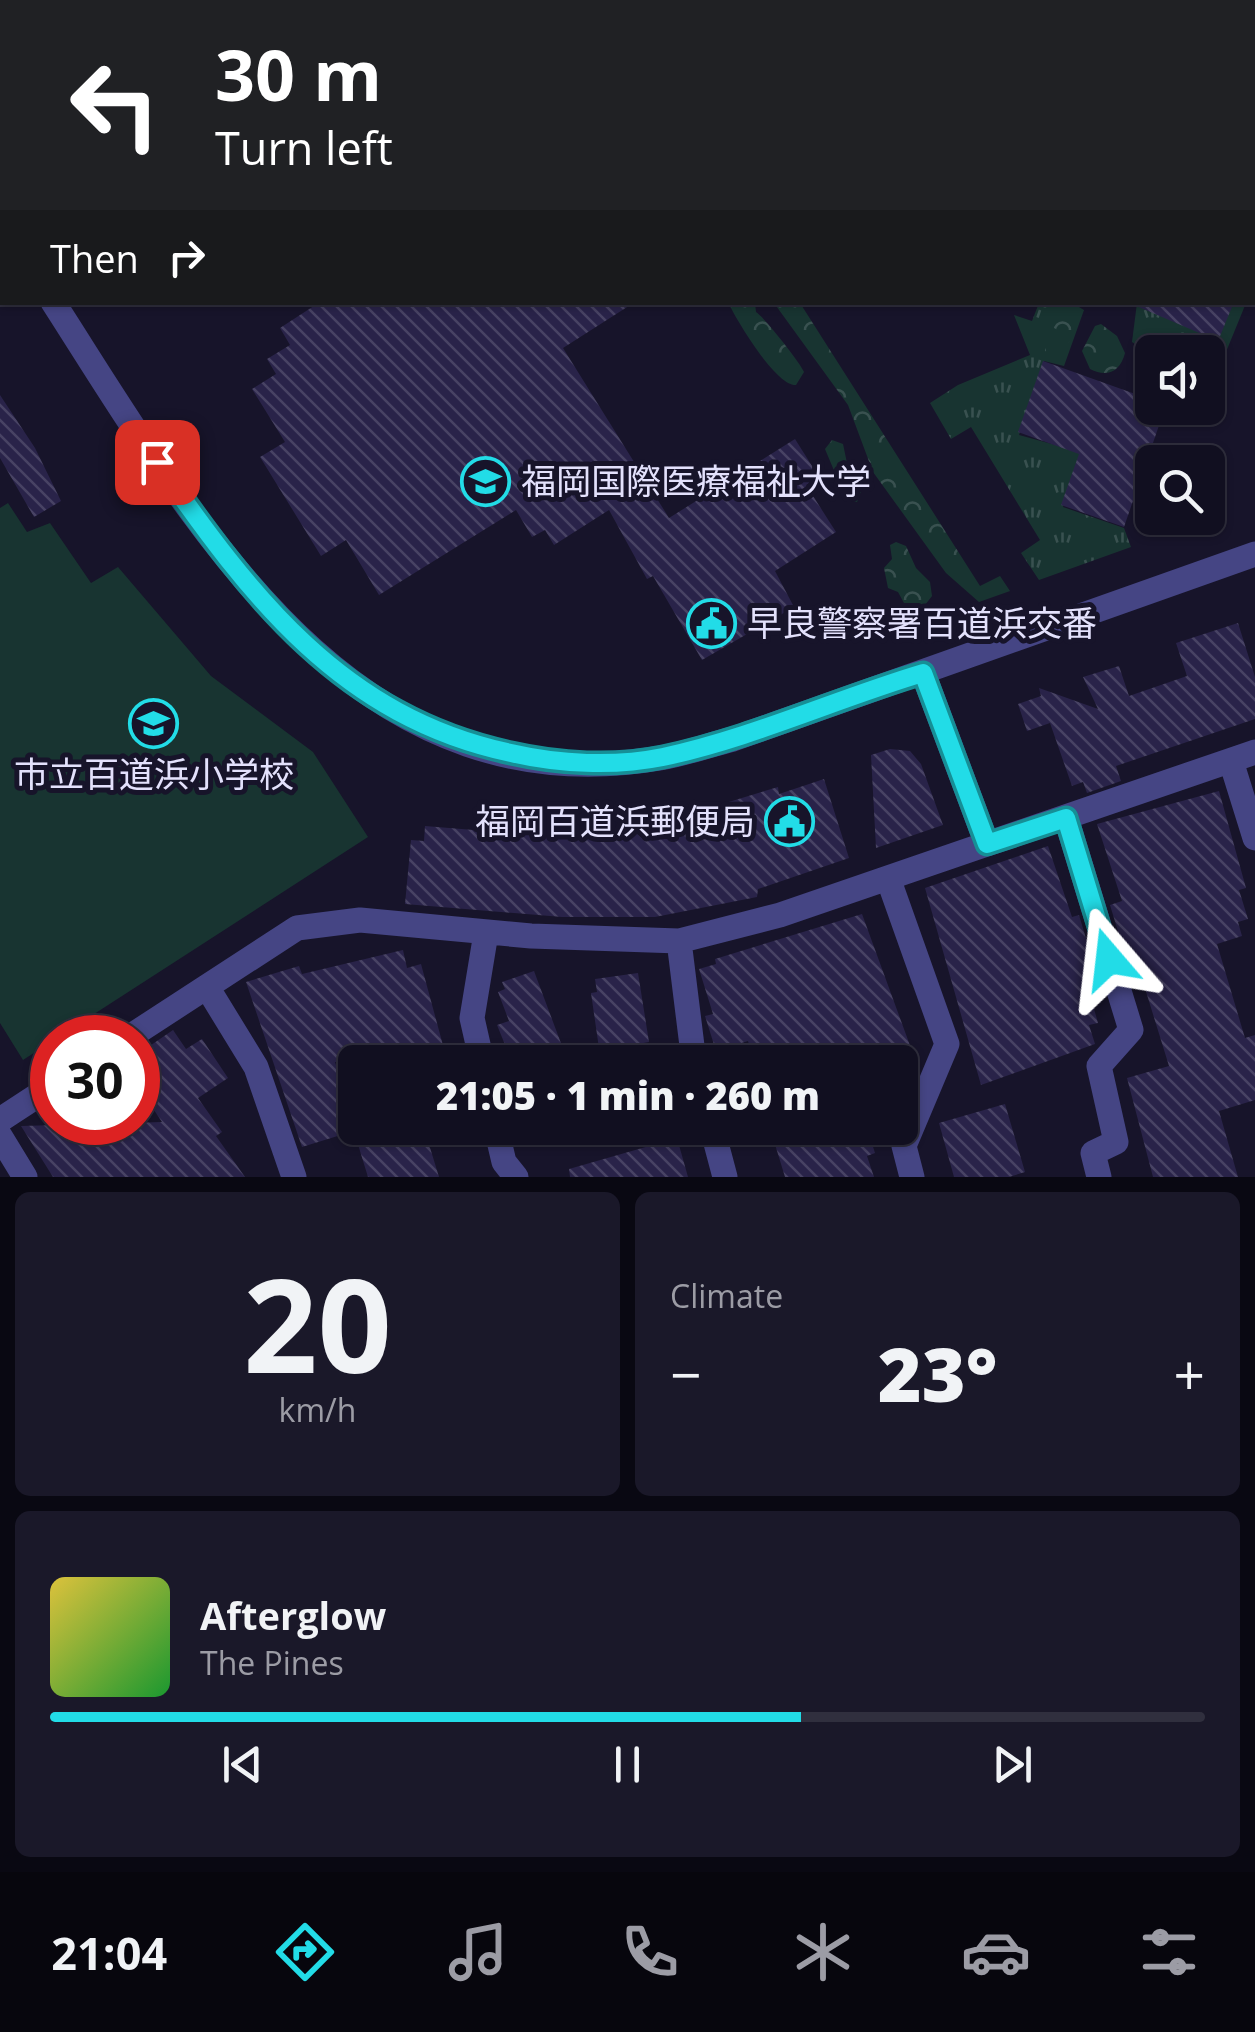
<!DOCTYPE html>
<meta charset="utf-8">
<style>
:root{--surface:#110f20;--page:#1a1829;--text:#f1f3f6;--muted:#9c9ca5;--line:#302f3e;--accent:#22dce7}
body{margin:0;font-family:"Open Sans","Noto Sans JP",sans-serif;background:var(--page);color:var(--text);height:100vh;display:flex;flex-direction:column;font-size:38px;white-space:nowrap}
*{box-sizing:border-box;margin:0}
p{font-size:32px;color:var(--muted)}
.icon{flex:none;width:55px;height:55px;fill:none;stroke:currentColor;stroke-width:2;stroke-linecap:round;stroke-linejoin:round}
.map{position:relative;height:1177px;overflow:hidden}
.side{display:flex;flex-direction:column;gap:15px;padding:15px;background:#090812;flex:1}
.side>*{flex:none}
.banner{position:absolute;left:0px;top:0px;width:1255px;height:305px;box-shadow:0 2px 8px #0004,0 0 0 2px var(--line);background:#202124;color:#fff;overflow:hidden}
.controls{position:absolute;left:1135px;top:335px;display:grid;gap:20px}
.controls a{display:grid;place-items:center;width:90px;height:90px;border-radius:15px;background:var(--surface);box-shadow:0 2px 8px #0004,0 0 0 2px var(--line);font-size:50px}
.speed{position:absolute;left:30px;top:1015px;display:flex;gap:20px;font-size:50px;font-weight:700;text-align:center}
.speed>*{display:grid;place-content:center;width:130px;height:130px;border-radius:50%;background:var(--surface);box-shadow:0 2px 8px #0004,0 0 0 2px var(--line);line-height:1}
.speed .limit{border:15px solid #d22;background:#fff;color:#111}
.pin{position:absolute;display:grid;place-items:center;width:85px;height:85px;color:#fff;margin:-42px;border-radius:20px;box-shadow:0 5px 15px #0006}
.me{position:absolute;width:110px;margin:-55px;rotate:343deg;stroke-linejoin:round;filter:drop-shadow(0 0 8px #0008)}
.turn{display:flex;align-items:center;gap:35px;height:210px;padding:0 50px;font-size:45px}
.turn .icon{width:130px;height:130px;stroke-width:2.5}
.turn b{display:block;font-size:70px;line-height:85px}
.then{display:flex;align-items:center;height:95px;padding:0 50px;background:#0003;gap:20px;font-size:38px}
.big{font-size:75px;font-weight:800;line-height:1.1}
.side .tile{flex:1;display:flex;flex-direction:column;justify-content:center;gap:15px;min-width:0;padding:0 35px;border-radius:15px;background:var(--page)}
.side .dial{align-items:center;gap:0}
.dial b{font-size:130px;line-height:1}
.song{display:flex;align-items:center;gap:30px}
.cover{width:120px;height:120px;border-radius:15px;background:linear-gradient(135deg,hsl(50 70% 55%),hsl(130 70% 35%))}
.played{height:10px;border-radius:5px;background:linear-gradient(90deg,var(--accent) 65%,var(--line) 65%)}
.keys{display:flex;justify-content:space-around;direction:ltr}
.heat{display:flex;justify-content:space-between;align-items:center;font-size:55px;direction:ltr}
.side .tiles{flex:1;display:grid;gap:15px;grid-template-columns:1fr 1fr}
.tile:last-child{grid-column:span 2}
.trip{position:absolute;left:338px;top:1045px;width:580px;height:100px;border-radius:15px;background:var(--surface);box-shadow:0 2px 8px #0004,0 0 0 2px var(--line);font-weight:800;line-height:100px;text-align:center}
.dock{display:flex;height:160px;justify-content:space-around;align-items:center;background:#07060d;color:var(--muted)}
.dock .icon{width:70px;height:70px}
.dock .active{color:var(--accent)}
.dock b{font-size:45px;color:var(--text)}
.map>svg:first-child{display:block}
</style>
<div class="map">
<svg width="1255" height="1177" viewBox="0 0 1255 1177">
<defs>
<pattern id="grass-tufts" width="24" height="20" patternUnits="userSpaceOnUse" patternTransform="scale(2.5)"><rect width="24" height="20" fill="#183431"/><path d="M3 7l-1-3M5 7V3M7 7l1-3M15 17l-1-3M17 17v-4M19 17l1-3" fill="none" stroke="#395150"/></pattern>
<pattern id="forest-crowns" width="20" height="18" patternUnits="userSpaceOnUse" patternTransform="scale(2.5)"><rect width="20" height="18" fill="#183431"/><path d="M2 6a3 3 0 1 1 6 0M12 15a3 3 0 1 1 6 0" fill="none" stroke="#395150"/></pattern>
<pattern id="building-back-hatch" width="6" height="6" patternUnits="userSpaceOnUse" patternTransform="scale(2.5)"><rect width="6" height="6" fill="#292349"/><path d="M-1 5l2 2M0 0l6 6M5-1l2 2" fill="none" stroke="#484364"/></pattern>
</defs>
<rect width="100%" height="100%" fill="#17142a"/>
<path fill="url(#grass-tufts)" d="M1066 0H1255V120L1252 2Z
M1039 303H1072L1084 310 1064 366 1044 361 1019 435 1081 452 1063 507 1124 528 1131 547 1039 580 1021 553 1040 540 971 427 951 439 930 403 958 385 1030 355 1014 315 1032 321Z
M1137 303H1246L1210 391 1208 352 1152 355 1132 342Z"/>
<path fill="url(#forest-crowns)" d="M1043 302 1063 303 1078 312 1073 337 1060 355 1045 351V335L1058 330 1042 322Z
M755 303 756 312C763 316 800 362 804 372L796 385C776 386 737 321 729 304Z
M774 303H800L980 586 1000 576 1010 591 979 602 946 573 873 472 848 405Z
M1101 324 1117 336 1125 353C1120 372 1107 378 1090 369L1082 351 1095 326Z
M832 440 843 444 848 468 862 488 857 502 846 499 825 449Z
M896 542 906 546 916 568 930 582 932 596 925 605 904 603 898 592 888 588 884 568 892 559 890 545Z"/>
<path fill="#183431" d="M8 503 27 532 50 523 91 583 118 567 211 676 313 752 368 837 23 1060 0 1023V508Z"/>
<path fill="url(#building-back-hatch)" d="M320 302H635L563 348 669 518 795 439 819 477 806 485 836 532 775 571 794 607 702 660 653 576 647 579 609 510 554 545 545 530 532 537 516 510 379 595 346 540 321 556 260 457 285 442 252 389 276 374 267 359 290 345 280 328Z
M1127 302H1234L1218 341Z
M1043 361 1152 400V408H1165L1124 527 1061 505 1079 454 1018 432Z
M0 395 35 448 61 501 34 517 0 458Z
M1238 623 1255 677V719L1116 766 1121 781 1087 793 1083 782 1072 786 1050 723 1027 731 1018 704 1041 696 1039 688 1098 709 1083 677 1119 666 1129 696 1187 676 1176 643Z
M890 749 910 751 921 764 943 825 876 848 871 755Z
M824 779 849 858 758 889 757 897 655 917H562L405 904 411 840 424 841 425 826 546 836 665 832 663 822 778 787 779 794Z
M1219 791 1246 888 1239 890 1248 919 1238 922 1242 936 1217 944 1245 1038 1255 1035V1100L1219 1111 1238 1177H1153L1127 1078 1169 1066 1135 956 1126 958 1110 905 1122 901 1097 824Z
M1048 846 1072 917 1079 915 1095 968 1085 971V977L1098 1023 1089 1025 1095 1044 981 1085 925 888Z
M862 914 912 1051 878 1062H754L748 1041 716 1051 705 1016 713 1014 699 969 716 964 715 959Z
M403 950 407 968 421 964 444 1049 435 1052 439 1062H335L357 1130 302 1147 246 982 299 966 302 974Z
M534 971 568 1062H512L497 1025 509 1021 498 992 505 989 502 982Z
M638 973 649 1042 632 1045 637 1062H601L591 993 597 992 595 979Z
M173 1030 186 1049 202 1039 228 1078 198 1098 222 1132 216 1136 245 1177H53L21 1126 162 1122 138 1086V1054Z
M1005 1104 1025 1172 1009 1177H954L939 1123Z
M390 1128H424L439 1177H368L356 1138Z
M770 1128H867L875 1153 867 1156 874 1177H785Z
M677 1138 688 1177H570L569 1169Z"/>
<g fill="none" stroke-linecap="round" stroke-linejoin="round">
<path stroke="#454584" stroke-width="25" d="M0 221 2 224
M53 302C193 520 352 811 660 758 684 754 709 745 733 739L1255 554
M923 673 987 844
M1231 761 1255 838
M1066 818 1131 1030 1099 1066 1116 1142 1093 1153 1099 1177
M888 878 947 1044 904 1146 912 1177
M679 941 694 1062
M207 987 256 1067 294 1177
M128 1038 297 928 360 920 531 936 679 941 780 915 1255 752
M482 1062 472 1018 486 933
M0 1120 52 1086
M496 1128 504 1162 516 1177
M712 1128 725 1177
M0 1136 25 1177"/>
</g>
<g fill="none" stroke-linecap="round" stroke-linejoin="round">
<defs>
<path id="route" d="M157 462C251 597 342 717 511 753 559 764 614 767 663 757 752 738 836 699 923 673L987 844 1066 818 1109 959"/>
</defs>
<use href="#route" stroke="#168f96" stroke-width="25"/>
<use href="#route" stroke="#22dce7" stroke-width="18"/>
</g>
<defs>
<symbol id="university-ring" viewBox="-11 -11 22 22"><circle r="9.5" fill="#17142a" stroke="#22dce7" stroke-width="1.5"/><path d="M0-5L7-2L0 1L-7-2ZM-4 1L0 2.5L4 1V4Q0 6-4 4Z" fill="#22dce7"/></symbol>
<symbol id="civic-ring" viewBox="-11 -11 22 22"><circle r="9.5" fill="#17142a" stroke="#22dce7" stroke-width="1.5"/><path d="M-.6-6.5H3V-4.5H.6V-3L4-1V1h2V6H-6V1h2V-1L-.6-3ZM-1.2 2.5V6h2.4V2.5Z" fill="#22dce7"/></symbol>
<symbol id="school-ring" viewBox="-11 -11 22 22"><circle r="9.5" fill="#17142a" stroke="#22dce7" stroke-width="1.5"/><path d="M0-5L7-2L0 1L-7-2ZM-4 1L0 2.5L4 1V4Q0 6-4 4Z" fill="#22dce7"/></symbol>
</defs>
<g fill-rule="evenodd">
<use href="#university-ring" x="458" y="454" width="55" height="55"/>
<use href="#civic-ring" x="684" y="596" width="55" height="55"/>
<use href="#school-ring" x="126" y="696" width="55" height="55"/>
<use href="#civic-ring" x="762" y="794" width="55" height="55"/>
</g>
<g text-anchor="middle" stroke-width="10" stroke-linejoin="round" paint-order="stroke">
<g font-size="35" fill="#e3e1fc" stroke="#17142a" text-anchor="start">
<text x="521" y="494">福岡国際医療福祉大学</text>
<text x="747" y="636">早良警察署百道浜交番</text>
<text x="154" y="787" text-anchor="middle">市立百道浜小学校</text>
<text x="755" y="834" text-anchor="end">福岡百道浜郵便局</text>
</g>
</g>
</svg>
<div class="controls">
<a><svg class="icon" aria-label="sound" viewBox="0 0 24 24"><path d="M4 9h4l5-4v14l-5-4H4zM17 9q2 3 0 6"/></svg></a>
<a><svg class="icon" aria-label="search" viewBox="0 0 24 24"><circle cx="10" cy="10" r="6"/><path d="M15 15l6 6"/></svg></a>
</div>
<div class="speed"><div class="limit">30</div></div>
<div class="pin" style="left:157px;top:462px;background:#d93025"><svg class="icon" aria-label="arrive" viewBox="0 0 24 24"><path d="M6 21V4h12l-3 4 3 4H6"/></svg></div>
<svg class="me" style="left:1109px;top:959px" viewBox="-20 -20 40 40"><path d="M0-17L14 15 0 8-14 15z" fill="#22dce7" stroke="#fff" stroke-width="4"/></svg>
<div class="trip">21:05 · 1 min · 260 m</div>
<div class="banner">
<div class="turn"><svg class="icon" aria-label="left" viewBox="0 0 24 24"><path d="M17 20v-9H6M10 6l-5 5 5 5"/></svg><div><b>30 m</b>Turn left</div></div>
<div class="then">Then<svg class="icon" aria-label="right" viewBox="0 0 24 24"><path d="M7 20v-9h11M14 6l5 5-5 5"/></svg></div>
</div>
</div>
<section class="side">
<div class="tiles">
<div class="tile dial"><b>20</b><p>km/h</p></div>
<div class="tile"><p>Climate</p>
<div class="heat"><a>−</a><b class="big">23°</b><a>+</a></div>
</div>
<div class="tile">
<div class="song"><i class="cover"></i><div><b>Afterglow</b><p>The Pines</p></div></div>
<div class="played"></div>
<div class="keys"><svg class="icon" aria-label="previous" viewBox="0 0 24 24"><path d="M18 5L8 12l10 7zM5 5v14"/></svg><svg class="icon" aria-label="pause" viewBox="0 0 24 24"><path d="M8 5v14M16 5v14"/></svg><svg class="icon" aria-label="next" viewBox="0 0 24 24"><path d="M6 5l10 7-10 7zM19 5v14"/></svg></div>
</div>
</div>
</section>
<nav class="dock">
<b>21:04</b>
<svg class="icon active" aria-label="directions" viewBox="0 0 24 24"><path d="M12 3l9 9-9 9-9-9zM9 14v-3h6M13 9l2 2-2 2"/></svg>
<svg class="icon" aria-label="music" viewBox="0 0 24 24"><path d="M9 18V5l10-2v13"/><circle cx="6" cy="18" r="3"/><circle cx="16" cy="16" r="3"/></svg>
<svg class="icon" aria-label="phone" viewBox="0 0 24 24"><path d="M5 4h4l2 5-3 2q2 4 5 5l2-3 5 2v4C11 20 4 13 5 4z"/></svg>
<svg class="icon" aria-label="climate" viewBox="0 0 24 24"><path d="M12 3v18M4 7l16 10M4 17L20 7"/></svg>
<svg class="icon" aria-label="car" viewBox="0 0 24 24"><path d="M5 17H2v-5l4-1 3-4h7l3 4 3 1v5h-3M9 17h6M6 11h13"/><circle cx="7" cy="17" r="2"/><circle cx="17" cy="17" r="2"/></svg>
<svg class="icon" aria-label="filters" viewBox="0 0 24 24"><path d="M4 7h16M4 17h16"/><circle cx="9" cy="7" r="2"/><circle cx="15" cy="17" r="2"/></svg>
</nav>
